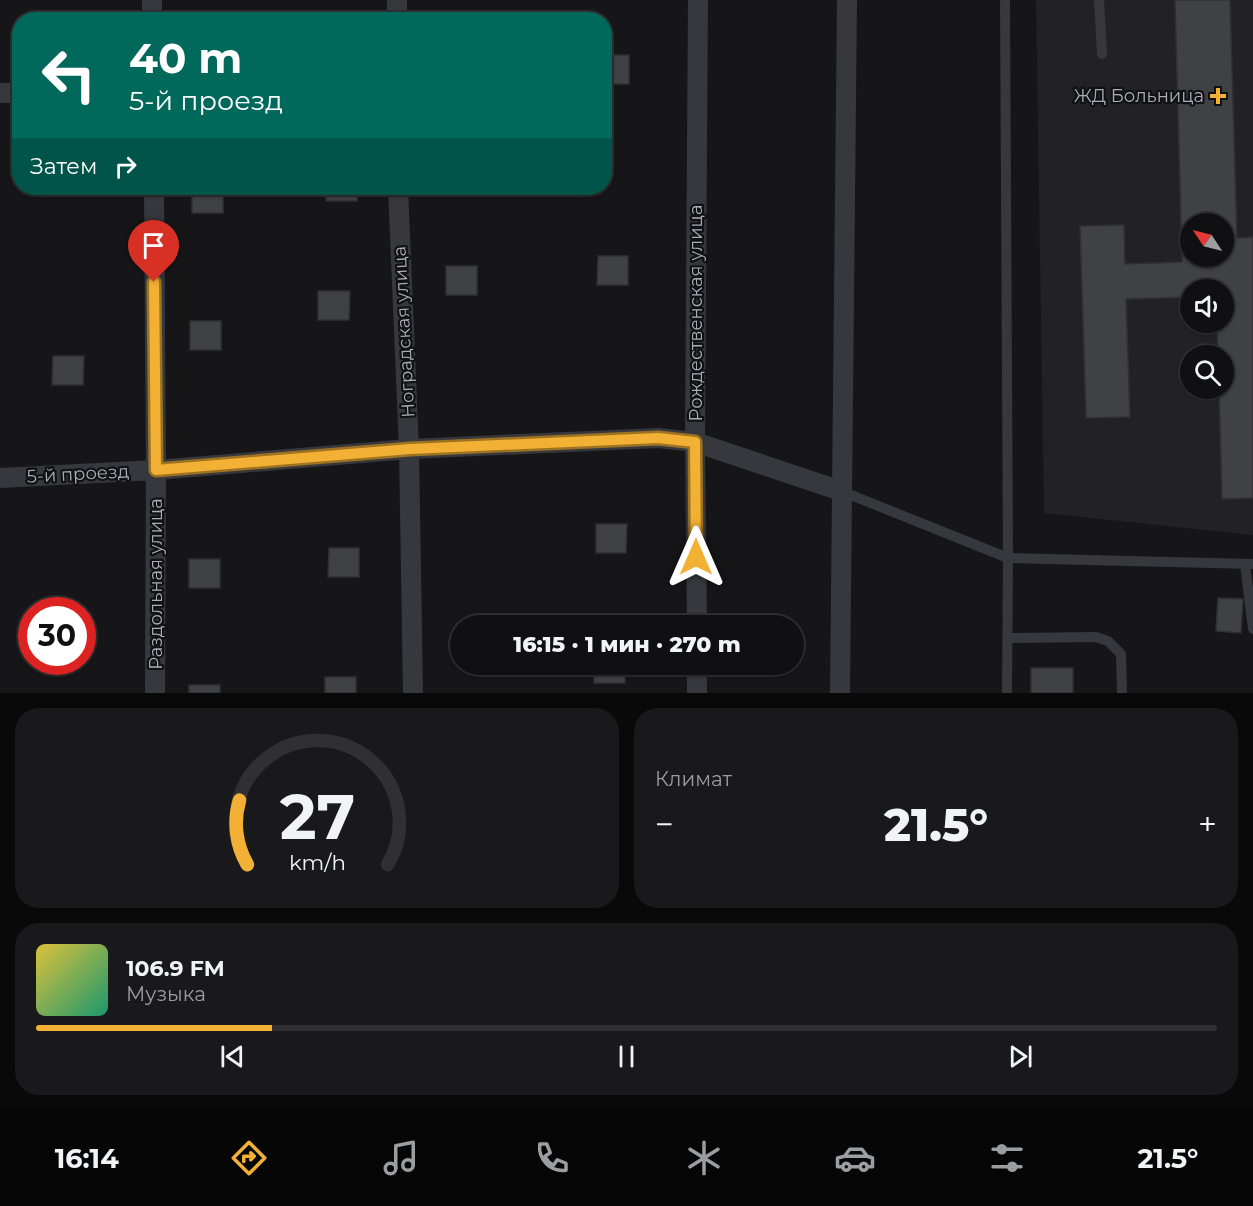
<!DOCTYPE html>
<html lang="ru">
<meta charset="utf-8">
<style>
:root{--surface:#101012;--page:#19191b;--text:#f1f3f6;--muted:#9c9d9f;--line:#303032;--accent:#f2b134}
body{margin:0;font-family:Montserrat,sans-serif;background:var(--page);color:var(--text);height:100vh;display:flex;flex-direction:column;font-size:22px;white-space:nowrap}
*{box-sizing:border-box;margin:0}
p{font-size:20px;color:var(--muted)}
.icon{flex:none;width:33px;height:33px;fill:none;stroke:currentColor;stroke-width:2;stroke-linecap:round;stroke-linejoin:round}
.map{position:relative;height:693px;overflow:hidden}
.sheet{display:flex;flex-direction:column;gap:15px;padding:15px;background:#09090a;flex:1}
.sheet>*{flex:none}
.banner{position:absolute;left:12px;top:12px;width:600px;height:183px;border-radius:24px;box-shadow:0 2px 4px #0004,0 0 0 2px var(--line);background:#00695c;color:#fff;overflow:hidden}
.needle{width:39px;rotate:305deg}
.tools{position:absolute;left:1180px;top:213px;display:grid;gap:12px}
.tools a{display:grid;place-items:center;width:54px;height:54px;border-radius:50%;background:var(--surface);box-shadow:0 2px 4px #0004,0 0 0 2px var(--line);font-size:30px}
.speed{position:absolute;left:18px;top:597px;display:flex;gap:12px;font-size:30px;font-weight:700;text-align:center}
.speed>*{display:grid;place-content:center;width:78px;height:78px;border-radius:50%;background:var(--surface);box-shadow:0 2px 4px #0004,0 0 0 2px var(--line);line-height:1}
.speed .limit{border:9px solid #d22;background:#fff;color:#111}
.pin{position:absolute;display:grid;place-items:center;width:51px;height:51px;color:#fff;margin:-62px -26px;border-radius:50% 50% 50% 0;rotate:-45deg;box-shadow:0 0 6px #0007}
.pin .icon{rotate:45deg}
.me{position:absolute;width:66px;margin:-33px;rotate:0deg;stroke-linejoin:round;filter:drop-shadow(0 0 4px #0008)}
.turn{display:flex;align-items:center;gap:21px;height:126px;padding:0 18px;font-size:27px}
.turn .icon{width:78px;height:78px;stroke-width:2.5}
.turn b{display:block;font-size:42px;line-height:51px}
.then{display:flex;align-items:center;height:57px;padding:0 18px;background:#0003;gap:12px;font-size:22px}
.big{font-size:45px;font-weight:800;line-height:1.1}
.sheet .card{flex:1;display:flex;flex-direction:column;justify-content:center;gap:9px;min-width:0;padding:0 21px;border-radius:24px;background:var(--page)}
.sheet .dial{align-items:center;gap:0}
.dial svg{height:156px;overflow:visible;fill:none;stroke:var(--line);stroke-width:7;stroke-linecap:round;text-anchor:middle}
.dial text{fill:var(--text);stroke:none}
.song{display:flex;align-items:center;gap:18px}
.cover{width:72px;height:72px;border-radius:9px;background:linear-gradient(135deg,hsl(50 70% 55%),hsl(160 70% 35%))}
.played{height:6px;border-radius:3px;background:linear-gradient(90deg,var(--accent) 20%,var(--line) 20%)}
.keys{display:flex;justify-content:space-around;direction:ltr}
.heat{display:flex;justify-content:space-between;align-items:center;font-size:33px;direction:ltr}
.sheet .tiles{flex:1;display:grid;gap:15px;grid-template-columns:1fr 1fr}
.card:last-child{grid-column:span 2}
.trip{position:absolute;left:450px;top:615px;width:354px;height:60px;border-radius:30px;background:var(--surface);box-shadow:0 2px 4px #0004,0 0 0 2px var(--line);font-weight:800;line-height:60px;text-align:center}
.tabs{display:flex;height:96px;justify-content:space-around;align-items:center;background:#060607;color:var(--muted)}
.tabs .icon{width:42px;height:42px}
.tabs .on{color:var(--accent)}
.tabs b{font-size:27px;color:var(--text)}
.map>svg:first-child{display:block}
</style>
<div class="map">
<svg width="1253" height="693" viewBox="0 0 1253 693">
<rect width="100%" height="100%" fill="#161618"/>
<path fill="#222225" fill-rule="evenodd" d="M1036 0H1253V535L1044 513ZM1191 224H1224V256H1191ZM1191 290H1224V322H1191ZM1191 356H1224V388H1191Z"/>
<path fill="#404145" stroke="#303034" stroke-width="1.5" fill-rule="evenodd" d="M1175 0H1230L1237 238 1253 237V498L1222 499 1219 388H1224V356H1218L1217 322H1224V290H1191V297L1126 299 1130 417 1086 418 1080 226 1124 225 1125 264 1182 262ZM1191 224H1224V256H1191Z
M604 55H629V84H604Z
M192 188H223V213H192Z
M326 188H357V201H326Z
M598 256H628V285H597Z
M446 266H477V295H446Z
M318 291H350L349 320H318Z
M190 321H221V350H190Z
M53 356H84L83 385H52Z
M596 524H627L626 553H596Z
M329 548H359V577H328Z
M189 559H220V588H189Z
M1218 598 1243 599 1241 633 1216 631Z
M594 664H625V683H594Z
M1031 668H1073V693H1031Z
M325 677H356V693H325Z
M189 685H220V693H189Z"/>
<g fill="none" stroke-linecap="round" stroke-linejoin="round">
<path stroke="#37383d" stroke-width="10" d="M1005 0 1008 558 1007 693
M1099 0 1102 54
M841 491 1008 558 1253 564
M1245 564 1253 629
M1008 638 1096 637 1108 641 1121 654 1122 693"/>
<path stroke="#37383d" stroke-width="20" d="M152 0V20
M397 20V0
M0 93H20
M154 188 156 470 155 693
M398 188 409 449 413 693
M0 478 156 470 409 449 658 438 695 442 841 491
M697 626 695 442 698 0
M697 664V693
M840 693 847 0"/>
</g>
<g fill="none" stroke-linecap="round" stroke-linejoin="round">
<defs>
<path id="route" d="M154 282 156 470 410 449 658 438 695 442 696 557"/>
</defs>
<use href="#route" stroke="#9d7322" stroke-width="15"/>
<use href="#route" stroke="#f2b134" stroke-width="10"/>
</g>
<path fill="#f2b134" stroke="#111113" stroke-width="2" d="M1215 87h6v6h6v6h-6v6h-6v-6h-6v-6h6z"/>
<g text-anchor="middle" stroke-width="4.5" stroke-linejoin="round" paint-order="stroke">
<g font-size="18" fill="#a8adb8" stroke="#111113" text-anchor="end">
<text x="1204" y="102">ЖД Больница</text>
</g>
<g font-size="18" fill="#a8adb8" stroke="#111113">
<text transform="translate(696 313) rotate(-90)" y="6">Рождественская улица</text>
<text transform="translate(404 332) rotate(-93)" y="6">Ноградская улица</text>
<text transform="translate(78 474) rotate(-3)" y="6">5-й проезд</text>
<text transform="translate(156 584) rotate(-90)" y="6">Раздольная улица</text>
</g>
</g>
</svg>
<div class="tools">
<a><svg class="needle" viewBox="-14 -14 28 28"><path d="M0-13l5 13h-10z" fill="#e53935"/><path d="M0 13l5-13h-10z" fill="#9c9d9f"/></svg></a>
<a><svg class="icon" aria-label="sound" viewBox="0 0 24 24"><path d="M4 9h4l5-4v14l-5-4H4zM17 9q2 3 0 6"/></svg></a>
<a><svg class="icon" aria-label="search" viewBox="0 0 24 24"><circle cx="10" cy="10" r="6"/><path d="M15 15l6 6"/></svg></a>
</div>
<div class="speed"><div class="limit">30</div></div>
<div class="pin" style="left:154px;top:282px;background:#d93025"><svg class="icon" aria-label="arrive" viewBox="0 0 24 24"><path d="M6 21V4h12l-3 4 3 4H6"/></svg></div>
<svg class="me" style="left:696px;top:557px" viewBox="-20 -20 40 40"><path d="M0-17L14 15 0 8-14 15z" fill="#f2b134" stroke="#fff" stroke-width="4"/></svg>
<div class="trip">16:15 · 1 мин · 270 m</div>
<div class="banner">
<div class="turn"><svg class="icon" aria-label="left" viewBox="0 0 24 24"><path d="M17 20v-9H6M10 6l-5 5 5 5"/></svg><div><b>40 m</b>5-й проезд</div></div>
<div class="then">Затем<svg class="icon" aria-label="right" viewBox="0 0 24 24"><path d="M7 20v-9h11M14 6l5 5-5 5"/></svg></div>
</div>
</div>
<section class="sheet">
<div class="tiles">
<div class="card dial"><svg viewBox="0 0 100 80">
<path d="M14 69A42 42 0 1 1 86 69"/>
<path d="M14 69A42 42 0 0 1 10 36" stroke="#f2b134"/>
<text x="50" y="56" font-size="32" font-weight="700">27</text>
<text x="50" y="72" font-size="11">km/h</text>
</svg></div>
<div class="card"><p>Климат</p>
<div class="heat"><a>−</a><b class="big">21.5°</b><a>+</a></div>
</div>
<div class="card">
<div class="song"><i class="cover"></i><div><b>106.9 FM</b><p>Музыка</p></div></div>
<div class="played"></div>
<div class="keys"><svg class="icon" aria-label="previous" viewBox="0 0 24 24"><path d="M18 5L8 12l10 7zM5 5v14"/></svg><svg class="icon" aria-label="pause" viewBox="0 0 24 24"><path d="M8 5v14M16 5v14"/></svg><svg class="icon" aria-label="next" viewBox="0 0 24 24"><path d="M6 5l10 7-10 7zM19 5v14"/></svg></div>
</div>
</div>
</section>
<nav class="tabs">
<b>16:14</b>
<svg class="icon on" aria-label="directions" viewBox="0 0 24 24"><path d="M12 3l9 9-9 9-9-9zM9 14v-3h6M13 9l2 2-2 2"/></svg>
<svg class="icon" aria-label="music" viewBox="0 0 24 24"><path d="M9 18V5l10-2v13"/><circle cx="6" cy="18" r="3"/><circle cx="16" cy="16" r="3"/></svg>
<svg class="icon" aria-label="phone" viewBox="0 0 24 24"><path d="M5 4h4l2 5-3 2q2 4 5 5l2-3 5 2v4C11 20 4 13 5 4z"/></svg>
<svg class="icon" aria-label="climate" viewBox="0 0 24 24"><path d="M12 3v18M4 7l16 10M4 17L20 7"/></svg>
<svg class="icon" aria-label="car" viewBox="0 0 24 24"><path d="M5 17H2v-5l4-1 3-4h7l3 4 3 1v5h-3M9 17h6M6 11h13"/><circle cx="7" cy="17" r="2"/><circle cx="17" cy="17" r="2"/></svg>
<svg class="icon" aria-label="filters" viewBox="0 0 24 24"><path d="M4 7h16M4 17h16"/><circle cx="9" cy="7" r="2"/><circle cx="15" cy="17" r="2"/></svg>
<b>21.5°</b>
</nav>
